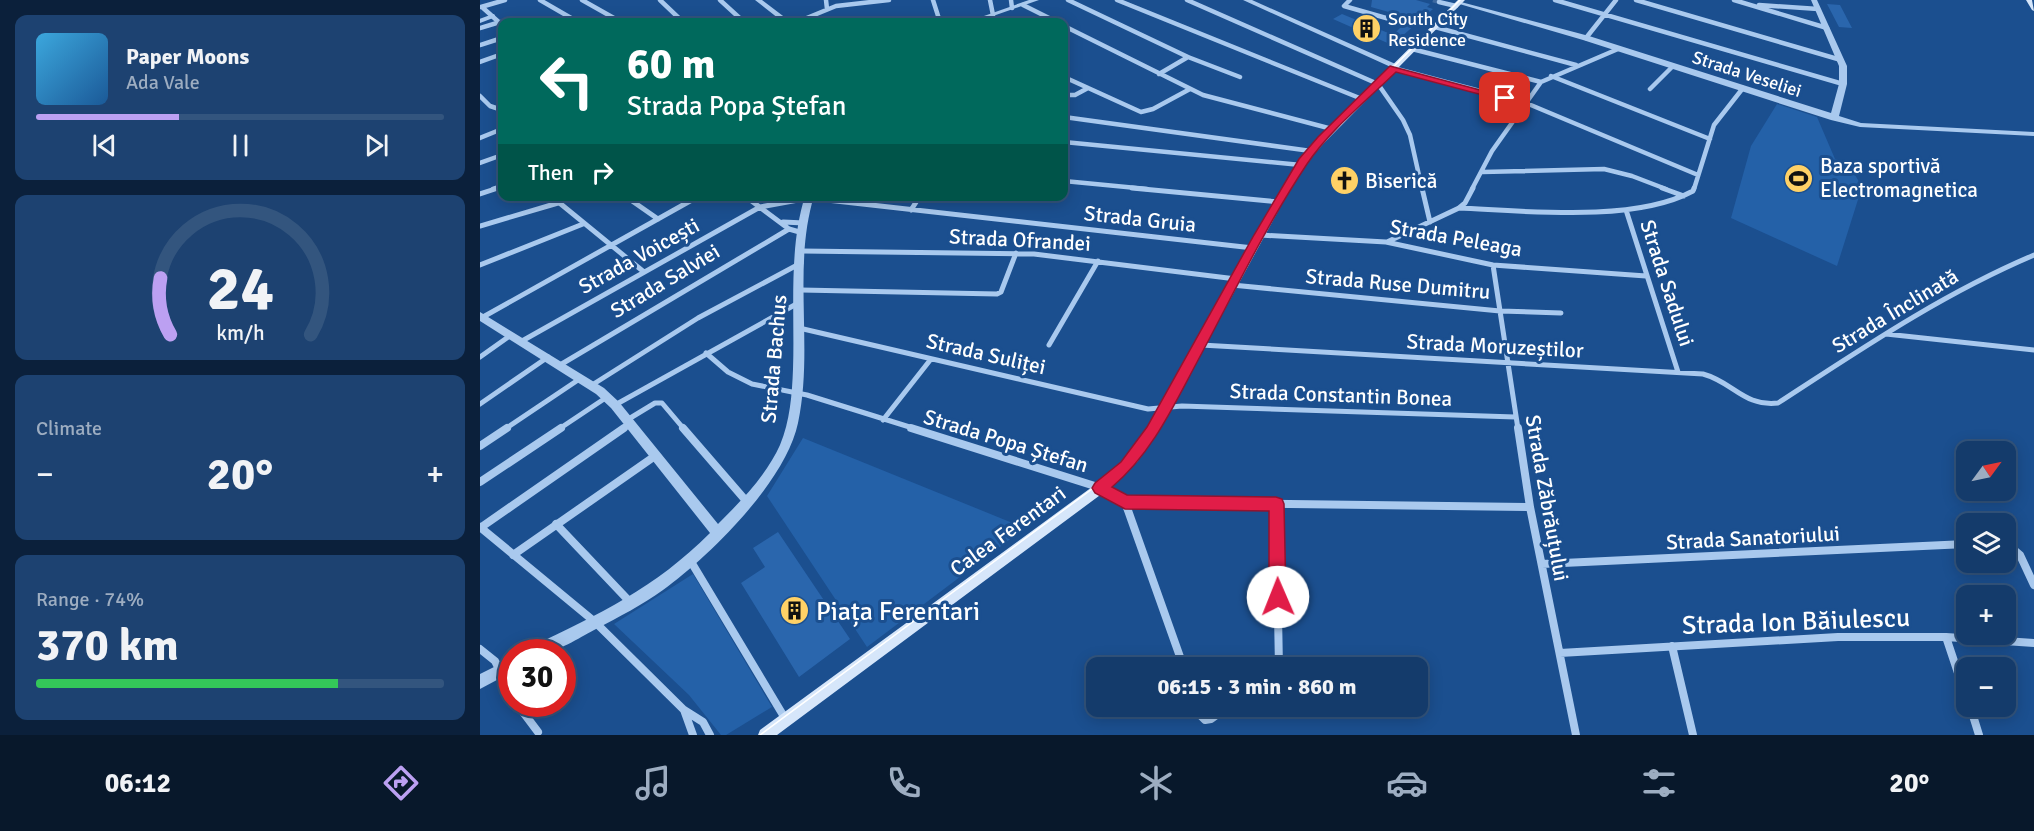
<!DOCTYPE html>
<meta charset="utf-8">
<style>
:root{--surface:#143b6b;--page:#1d4271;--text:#f1f3f6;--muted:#9dadc1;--line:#33557e;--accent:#bca0f2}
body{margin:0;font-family:Signika,sans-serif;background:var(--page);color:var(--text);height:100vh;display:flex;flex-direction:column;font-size:22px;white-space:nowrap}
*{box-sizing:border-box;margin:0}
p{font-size:20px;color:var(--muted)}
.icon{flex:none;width:33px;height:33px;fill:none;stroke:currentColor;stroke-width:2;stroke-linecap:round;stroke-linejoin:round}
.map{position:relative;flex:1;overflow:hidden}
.sheet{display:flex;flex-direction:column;gap:15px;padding:15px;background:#0b203b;width:480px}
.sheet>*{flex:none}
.banner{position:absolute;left:18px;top:18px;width:570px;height:183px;border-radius:12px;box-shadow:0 3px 15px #0003,0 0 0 2px var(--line);background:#00695c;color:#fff;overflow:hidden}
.needle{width:39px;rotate:57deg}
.controls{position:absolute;left:1476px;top:441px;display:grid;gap:12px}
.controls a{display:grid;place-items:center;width:60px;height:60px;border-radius:12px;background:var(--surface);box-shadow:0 3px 15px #0003,0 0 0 2px var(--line);font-size:30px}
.speed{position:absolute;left:18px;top:639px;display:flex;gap:12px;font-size:30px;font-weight:700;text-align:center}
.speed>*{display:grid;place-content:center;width:78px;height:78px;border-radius:50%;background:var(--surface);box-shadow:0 3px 15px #0003,0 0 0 2px var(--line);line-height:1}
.speed .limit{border:9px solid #d22;background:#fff;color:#111}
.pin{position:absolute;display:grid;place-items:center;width:51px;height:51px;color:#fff;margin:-26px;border-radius:12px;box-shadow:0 3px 9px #0006}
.me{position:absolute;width:66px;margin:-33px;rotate:359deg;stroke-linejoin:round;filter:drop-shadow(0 0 4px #0008)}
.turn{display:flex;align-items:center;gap:21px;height:126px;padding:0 30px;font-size:27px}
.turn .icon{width:78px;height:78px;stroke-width:2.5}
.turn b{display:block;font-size:42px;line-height:51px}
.then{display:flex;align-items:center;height:57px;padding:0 30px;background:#0003;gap:12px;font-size:22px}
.big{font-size:45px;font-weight:800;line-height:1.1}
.sheet .card{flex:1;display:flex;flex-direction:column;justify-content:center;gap:9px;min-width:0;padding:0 21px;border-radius:12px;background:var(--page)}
.sheet .dial{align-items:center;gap:0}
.dial svg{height:156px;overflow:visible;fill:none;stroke:var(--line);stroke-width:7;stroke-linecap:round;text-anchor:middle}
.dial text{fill:var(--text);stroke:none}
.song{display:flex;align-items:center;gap:18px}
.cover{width:72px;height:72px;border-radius:9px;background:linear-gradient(135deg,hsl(200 70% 55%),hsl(210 70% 35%))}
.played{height:6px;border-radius:3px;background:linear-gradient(90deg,var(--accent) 35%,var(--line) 35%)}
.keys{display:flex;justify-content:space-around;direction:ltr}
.heat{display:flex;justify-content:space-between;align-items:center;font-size:33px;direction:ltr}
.charge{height:9px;border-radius:4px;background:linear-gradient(90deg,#34c759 74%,var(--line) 0)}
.trip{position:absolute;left:606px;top:657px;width:342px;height:60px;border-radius:12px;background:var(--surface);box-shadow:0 3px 15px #0003,0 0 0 2px var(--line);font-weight:800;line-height:60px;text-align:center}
.tab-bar{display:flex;height:96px;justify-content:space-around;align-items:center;background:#08182b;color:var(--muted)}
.tab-bar .icon{width:42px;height:42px}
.tab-bar .active{color:var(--accent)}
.tab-bar b{font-size:27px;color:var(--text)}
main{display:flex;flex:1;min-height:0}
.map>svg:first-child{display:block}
</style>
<main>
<section class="sheet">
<div class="card">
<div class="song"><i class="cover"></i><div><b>Paper Moons</b><p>Ada Vale</p></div></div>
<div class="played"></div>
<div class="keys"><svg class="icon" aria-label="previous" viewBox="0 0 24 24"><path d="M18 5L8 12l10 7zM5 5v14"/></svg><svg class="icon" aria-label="pause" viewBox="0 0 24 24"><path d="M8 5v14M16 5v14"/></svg><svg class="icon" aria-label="next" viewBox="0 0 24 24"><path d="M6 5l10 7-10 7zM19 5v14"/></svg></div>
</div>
<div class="card dial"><svg viewBox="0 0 100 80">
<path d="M14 69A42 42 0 1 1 86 69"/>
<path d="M14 69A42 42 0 0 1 9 40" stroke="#bca0f2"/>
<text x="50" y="56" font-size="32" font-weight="700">24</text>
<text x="50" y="72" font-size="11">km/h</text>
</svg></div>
<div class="card"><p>Climate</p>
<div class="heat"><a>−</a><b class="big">20°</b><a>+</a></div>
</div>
<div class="card"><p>Range · 74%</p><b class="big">370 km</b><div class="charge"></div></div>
</section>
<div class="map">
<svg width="1554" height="735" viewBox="0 0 1554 735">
<rect width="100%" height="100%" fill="#1b4f8f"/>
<path fill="#2461a8" d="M1297 104 1337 117 1355 159 1367 161 1382 187 1357 266 1251 218 1271 146Z
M323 438 545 528 387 647 287 496Z
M213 574 292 707 246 735H241L209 695 134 624Z"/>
<path fill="#2a66ad" d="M892 0H936L950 4 947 7 953 9 912 45 853 19 862 14 913 35 930 18 891 7Z
M1347 4 1360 5 1372 28 1359 27Z
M298 532 370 639 319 677 261 583 285 567 273 548Z"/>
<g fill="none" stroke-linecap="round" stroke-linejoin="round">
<path stroke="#3d69a0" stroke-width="4.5" stroke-dasharray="4.5 2" stroke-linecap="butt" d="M953 0 959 2"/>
<path stroke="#a9c9ee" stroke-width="4" d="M0 21 13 16"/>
<path stroke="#a9c9ee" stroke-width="4.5" d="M60 0 98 22
M102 0 141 22
M180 0 203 22
M240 0 264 22
M346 0 347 9
M453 0 460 22
M510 0 513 15
M531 0 532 8
M588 0 708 57 760 77
M637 0 882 99
M707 0 898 84 923 120 930 135 942 189
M870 0 864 6 913 20
M1075 0 1363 84
M1156 0 1361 60
M1254 0 1347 28
M959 2 976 6
M543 5 577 22
M1279 5 1338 9
M1 7 25 0
M2 7 22 25
M317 22 356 6 409 0
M584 26 723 95 852 129
M955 27 1096 65
M0 28 20 22
M1106 38 1136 0
M0 45 22 38
M932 49 1061 82
M0 62 22 54
M913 68 1046 103 1218 175
M679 74 708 57
M1071 76 1230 139
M584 77 661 112 673 109 710 89
M1170 89 1193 66
M584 95H595L608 88
M0 96 10 106 22 110
M584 117 831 151
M0 138 22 129
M584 142 821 165
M0 163 22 155
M1002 172 1124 169 1152 176 1186 189
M584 181 667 189
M13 189 22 186
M992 189 1012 151 1061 82 1138 49
M1214 189 1234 125 1263 88"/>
<path stroke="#a9c9ee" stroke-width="5" d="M652 188 799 202
M942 188 950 222
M1182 188 1204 196
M0 194 18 188
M71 196 164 272
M145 196 178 219
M265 196 309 229 323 233
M979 208C1045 211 1154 223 1213 191L1214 188
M431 210 440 196
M1146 210 1198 372
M303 222 324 223
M0 226 78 203
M780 235 906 242 1013 265 1166 276
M907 242 979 208 985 203 993 188
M322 251 554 254 756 279
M0 265 103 224
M1013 265 1038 429
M752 285 1020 311 1081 313
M321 290 517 294 521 292 536 253
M3 317 219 196
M319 328 668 409 702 406 1035 417
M1406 334 1554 350
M42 341 280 207 329 198 773 248
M569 345 618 261
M721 345 1223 374C1253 382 1264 407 1298 403 1381 349 1462 294 1554 255
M226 353 248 372 272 384 327 395 436 429
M0 357 31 335
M80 365 309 229
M112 385 218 318 321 263
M0 404 68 357
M135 405 320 302
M147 420 175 403H182L204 429
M403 420 451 359
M25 429 101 378
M79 429 127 397
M142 429 150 424"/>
<path stroke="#a9c9ee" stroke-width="8" d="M203 428 267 502
M431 428 618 487 645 502 1050 507
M1038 428 1050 507 1096 735
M0 446 27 428
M0 482 81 428
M645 502 704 668
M796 504 799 668
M76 524 150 602
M0 527 115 622 204 710 223 722 230 735
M0 528 144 428
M1526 543 1540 555 1554 585
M33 555 175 456
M210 560 306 720
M1062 564 1486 544
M1466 637 1486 697
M1192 646 1213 735
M0 649 15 661 32 695
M1080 653 1358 637H1466L1554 643
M37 704 58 732
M717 706 720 715 725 720 731 719 749 706
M1490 706 1499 735
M204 710 213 735"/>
<path fill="#a9c9ee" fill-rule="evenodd" d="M275 0H282L311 22H303Z
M549 0H559L496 22H487Z
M763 0H772L920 66 913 68Z
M1331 0H1337L1367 66V84L1359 116 1381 123 1554 132V136L1380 127 1351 120 1103 40 976 3 981 2 1109 36 1351 113 1359 84V66Z
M325 196H334C312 268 334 349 318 423 306 481 230 556 183 590 162 605 139 617 116 629 104 635 79 651 67 652 61 653 54 652 49 652L50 647C120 614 175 588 230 533L131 408 116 394 0 321V312L124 388 139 402 238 524C261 501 286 476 300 445 310 421 312 395 313 369 315 314 308 250 325 196Z
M32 658V672L0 689V674Z"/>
<path fill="#d6e6fa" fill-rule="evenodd" d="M978 0H985L845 142 826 163 803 202 677 434 657 462 631 487 297 735H278L280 730 623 479 649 456 669 428 795 202 820 160 839 138Z
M1546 0H1552L1554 11 1552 10Z"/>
<path stroke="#fff" stroke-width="1.5" d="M280 735 643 466 669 433 778 236 827 154 980 0"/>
</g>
<path fill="#e11d48" stroke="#92132f" stroke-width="1.5" d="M910 66 1030 98 1025 101 916 72C886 101 850 130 827 164 785 227 752 297 716 364 692 409 671 454 632 487L647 495 796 497 802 499 804 504 806 597 803 603 798 605 792 603 789 597V511L645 509 615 493 612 488 615 483 641 462 667 427 774 235 819 159 838 137Z"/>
<defs>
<symbol id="building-disc" viewBox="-11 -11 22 22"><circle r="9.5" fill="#ffd166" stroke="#1b4f8f"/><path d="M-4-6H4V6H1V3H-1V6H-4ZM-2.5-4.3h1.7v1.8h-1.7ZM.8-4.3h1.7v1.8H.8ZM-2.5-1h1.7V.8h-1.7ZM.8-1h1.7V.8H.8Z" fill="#111"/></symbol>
<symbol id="stadium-disc" viewBox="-11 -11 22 22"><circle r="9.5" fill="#ffd166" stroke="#1b4f8f"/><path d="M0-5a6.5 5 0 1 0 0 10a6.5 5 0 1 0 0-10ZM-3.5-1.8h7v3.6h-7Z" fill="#111"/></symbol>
<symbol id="church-disc" viewBox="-11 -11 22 22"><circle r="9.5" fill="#ffd166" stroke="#1b4f8f"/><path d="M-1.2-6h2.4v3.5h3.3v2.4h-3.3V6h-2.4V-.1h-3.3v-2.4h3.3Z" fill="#111"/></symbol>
</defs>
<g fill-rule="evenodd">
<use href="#building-disc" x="870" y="12" width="33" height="33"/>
<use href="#stadium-disc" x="1302" y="162" width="33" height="33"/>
<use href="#church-disc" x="848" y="164" width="33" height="33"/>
<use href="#building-disc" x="298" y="594" width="33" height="33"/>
</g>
<g text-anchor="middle" stroke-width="6" stroke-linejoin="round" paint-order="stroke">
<g font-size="18" fill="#fff" stroke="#1b4f8f" text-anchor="start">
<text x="908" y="25">South City<tspan x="908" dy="21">Residence</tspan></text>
</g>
<g font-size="18" fill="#fff" stroke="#1b4f8f">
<text transform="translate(1267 74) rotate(18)" y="6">Strada Veseliei</text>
</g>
<g font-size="21" fill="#fff" stroke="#1b4f8f" text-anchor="start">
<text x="1340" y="173">Baza sportivă<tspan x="1340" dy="24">Electromagnetica</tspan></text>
<text x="885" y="188">Biserică</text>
</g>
<g font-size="21" fill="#fff" stroke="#1b4f8f">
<text transform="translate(660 219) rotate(6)" y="7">Strada Gruia</text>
<text transform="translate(976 238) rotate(10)" y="7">Strada Peleaga</text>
<text transform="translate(540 240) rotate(3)" y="7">Strada Ofrandei</text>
<text transform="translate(159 256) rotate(-29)" y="7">Strada Voicești</text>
<text transform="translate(185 281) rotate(-31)" y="7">Strada Salviei</text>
<text transform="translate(1187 283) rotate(72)" y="7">Strada Sadului</text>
<text transform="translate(918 284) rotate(5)" y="7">Strada Ruse Dumitru</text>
<text transform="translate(1415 311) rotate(-31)" y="7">Strada Înclinată</text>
<text transform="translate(1015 346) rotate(3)" y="7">Strada Moruzeștilor</text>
<text transform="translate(506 354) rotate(13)" y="7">Strada Suliței</text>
<text transform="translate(294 359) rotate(-85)" y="7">Strada Bachus</text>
<text transform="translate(861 395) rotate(2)" y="7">Strada Constantin Bonea</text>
<text transform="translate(526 441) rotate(17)" y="7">Strada Popa Ștefan</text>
<text transform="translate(1067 498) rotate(80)" y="7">Strada Zăbrăuțului</text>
<text transform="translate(528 531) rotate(-36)" y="7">Calea Ferentari</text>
<text transform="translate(1273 538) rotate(-3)" y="7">Strada Sanatoriului</text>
</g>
<g font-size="26" fill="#fff" stroke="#1b4f8f" text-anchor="start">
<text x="336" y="620">Piața Ferentari</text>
</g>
<g font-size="26" fill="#fff" stroke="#1b4f8f">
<text transform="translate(1316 621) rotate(-2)" y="9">Strada Ion Băiulescu</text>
</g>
</g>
</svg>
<div class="controls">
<a><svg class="needle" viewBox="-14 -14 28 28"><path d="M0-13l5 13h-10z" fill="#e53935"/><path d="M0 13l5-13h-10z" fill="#9dadc1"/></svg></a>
<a><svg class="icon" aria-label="layers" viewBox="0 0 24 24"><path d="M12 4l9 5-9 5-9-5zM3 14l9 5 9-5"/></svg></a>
<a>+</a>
<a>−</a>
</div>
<div class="speed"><div class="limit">30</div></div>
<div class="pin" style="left:1025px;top:98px;background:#d93025"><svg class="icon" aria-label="arrive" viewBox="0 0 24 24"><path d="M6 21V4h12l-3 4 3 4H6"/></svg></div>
<svg class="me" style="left:798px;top:597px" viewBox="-20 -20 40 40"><circle r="19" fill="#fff"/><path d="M0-13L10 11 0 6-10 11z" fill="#e11d48"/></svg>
<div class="trip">06:15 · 3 min · 860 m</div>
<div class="banner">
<div class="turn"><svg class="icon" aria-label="left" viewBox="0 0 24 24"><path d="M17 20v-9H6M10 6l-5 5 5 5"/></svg><div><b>60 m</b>Strada Popa Ștefan</div></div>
<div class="then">Then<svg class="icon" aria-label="right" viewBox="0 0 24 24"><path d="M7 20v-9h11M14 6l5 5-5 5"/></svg></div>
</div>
</div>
</main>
<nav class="tab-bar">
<b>06:12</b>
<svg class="icon active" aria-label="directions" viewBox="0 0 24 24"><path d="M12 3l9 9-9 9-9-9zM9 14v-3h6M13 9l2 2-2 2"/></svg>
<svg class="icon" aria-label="music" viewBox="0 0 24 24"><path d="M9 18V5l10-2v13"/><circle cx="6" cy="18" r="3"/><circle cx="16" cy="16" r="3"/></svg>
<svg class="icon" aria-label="phone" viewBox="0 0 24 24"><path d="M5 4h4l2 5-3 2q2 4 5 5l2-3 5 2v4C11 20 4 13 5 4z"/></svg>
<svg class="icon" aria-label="climate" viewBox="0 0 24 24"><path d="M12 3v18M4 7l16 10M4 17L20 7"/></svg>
<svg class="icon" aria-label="car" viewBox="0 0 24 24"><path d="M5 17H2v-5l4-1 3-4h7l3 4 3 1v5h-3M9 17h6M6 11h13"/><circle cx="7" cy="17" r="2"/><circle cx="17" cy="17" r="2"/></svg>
<svg class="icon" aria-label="filters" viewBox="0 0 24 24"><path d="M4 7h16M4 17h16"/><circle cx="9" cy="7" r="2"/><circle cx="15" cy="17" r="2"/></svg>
<b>20°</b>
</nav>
